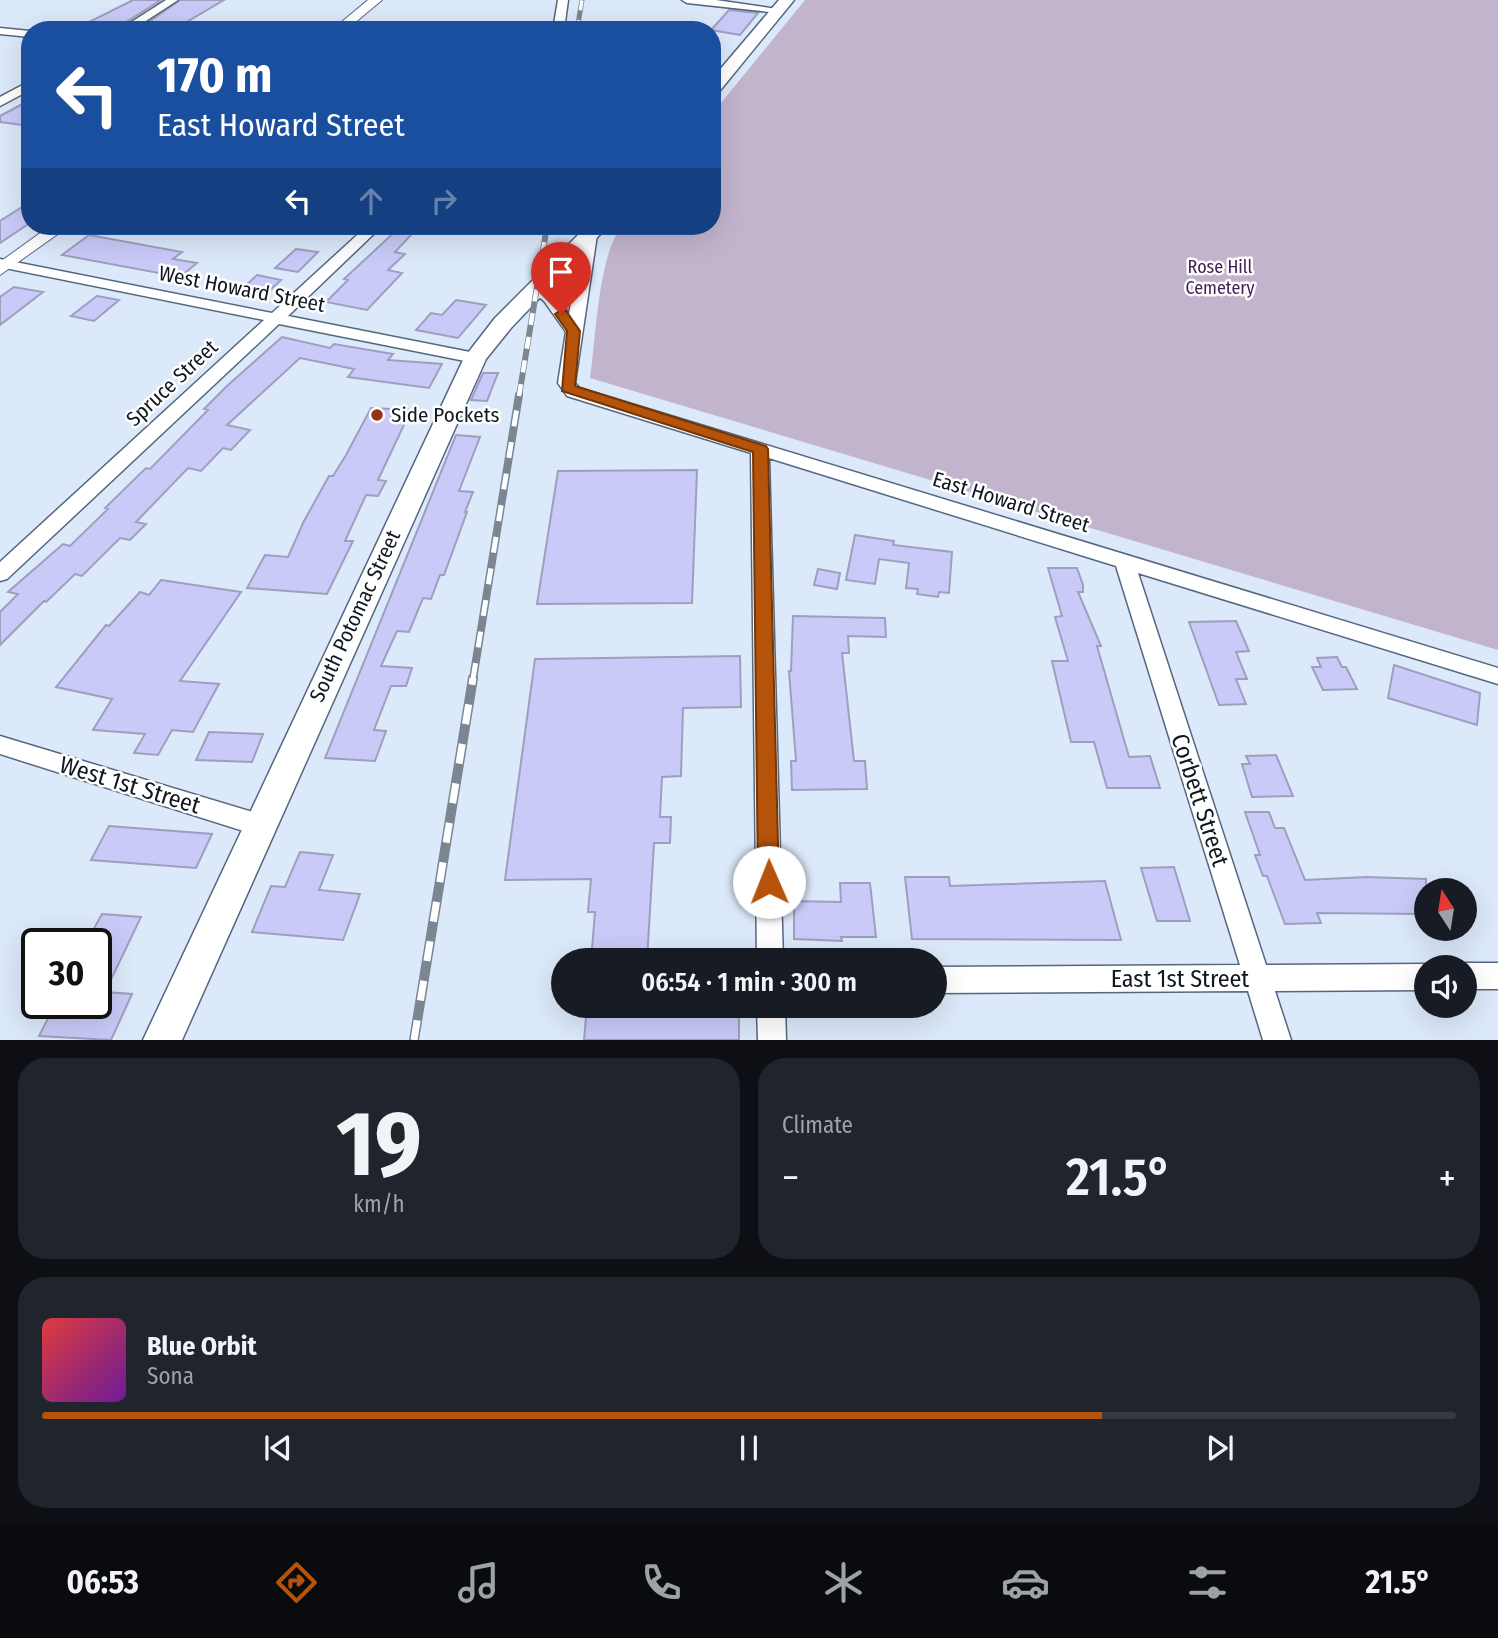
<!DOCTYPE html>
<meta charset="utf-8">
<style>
:root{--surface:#171b24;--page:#20242c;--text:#f1f3f6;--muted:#9ea1a6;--line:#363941;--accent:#b45309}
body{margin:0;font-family:"Fira Sans Condensed",sans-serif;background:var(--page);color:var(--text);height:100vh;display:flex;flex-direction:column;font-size:26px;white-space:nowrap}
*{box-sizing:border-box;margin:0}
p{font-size:23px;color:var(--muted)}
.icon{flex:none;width:38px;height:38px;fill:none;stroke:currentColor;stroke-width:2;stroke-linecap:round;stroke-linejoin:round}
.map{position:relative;height:1040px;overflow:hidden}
.drawer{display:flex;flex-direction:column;gap:18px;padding:18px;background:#0d0f14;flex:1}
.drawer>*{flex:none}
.guide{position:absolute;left:21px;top:21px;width:700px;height:214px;border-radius:28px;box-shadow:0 7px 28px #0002;background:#1a4fa0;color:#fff;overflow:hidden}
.needle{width:46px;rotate:348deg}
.fabs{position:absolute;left:1414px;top:878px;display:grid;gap:14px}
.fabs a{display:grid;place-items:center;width:63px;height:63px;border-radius:50%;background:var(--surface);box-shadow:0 7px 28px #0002;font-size:35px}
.speed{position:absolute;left:21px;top:928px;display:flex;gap:14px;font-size:35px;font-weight:700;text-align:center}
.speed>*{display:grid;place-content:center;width:91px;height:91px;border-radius:50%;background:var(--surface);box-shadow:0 7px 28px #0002;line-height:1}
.speed .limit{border:4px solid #111;border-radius:10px;background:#fff;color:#111}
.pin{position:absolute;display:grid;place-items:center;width:60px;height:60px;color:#fff;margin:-72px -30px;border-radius:50% 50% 50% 0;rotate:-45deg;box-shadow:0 0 7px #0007}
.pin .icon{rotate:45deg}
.me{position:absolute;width:77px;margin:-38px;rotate:359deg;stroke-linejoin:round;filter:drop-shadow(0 0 5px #0008)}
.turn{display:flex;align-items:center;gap:24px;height:147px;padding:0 21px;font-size:32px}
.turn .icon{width:91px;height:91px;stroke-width:2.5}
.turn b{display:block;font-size:49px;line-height:60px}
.lanes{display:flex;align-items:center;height:66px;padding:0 21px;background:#0003;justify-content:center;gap:35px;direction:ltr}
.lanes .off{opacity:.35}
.big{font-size:52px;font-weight:600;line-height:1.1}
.drawer .widget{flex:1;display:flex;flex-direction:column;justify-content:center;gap:10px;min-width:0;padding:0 24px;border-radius:28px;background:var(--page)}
.drawer .dial{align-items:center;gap:0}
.dial b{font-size:91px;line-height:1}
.song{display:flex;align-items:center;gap:21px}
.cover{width:84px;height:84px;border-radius:10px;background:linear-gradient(135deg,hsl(0 70% 55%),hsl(280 70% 35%))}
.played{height:7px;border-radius:4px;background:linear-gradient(90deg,var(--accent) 75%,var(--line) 75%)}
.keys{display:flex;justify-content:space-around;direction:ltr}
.heat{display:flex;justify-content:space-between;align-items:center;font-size:38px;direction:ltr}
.drawer .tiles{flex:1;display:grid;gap:18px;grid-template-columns:1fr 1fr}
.widget:last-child{grid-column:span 2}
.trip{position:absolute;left:551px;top:948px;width:396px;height:70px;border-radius:35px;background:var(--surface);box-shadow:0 7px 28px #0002;font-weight:600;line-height:70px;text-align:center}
.dock{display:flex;height:112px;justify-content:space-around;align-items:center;background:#090b0e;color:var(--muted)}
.dock .icon{width:49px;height:49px}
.dock .active{color:var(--accent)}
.dock b{font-size:32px;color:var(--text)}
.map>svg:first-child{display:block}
</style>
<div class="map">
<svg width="1498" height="1040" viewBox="0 0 1498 1040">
<rect width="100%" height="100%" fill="#dce9fa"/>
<path fill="#c2b4cd" d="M805 0H1498V650L590 378C596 339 598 255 622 226H712V114Z"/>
<path fill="#c9caf8" stroke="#9e9fbe" stroke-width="2" d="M133 0H161L120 26 87 23Z
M180 0H224L173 30 139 29Z
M729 10 758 13 740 35 711 30Z
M30 100V120L22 125 0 122V116Z
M30 202V223L0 243V221Z
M401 226 412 234 395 252 405 254 388 270 402 273 367 310 326 302 348 280 344 279Z
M89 235 182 252 173 259 197 263 180 277 62 255Z
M296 249 318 252 298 272 275 268Z
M257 275 281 280 266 294 241 290Z
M14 287 43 292 0 325V297Z
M97 296 119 300 94 321 71 316Z
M456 300 486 305 458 338 416 330 431 313 442 315Z
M282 337 330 348 334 344 393 354 388 360 442 364 429 388 348 377 354 369 300 358 227 425 250 430 231 450 223 448 201 471 188 468 136 522 146 524 130 540 120 538 82 576 75 574 46 602 44 601 0 645V612L18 594 8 592 63 544 70 546 108 509 105 508 146 468 150 469 208 410 204 409 227 386Z
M483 373H498L487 401 471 400Z
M371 408 411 410 378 480 386 481 378 496 366 495 345 541H353L327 594 247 588 265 555 288 557 304 521 329 476H333L346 455Z
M456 435 480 437 459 491 473 492 465 512H467L444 575H440L431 599 423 598 409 632 397 631 381 666 412 668 406 686H391L374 730 386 731 375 761 325 758Z
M697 470 692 603 537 604 558 471Z
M855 535 894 541 893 545 952 552 949 593 939 592 938 597 917 594 918 589 906 588 909 563 879 559 875 584 846 580Z
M1048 568H1077L1083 585V592H1078L1101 646H1097L1129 757 1150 756 1160 788H1107L1094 742H1071L1052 661H1068L1055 617 1062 616Z
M818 569 840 573 837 589 814 585Z
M161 580 241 592 180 681 219 684 193 732 172 730 158 755 134 753 145 734 93 730 112 699 56 687 106 625 109 626 140 592 149 595Z
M793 616 885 618 886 637 848 636 849 653H842L854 761H865L867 789 792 790 791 761H796L789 671H791Z
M1236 621 1249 651 1236 652 1247 679H1236L1246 704 1219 705 1189 622Z
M740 656 741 707 683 708 681 776 662 777 660 817H671L670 843H654L647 961H591L595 912H588L591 879 505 880 535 659Z
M1337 657 1342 667H1346L1357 689 1323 690 1312 667H1321L1317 658Z
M1394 665 1480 693 1477 725 1388 698Z
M209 732 263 734 252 762 196 760Z
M1276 755 1293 796 1252 797 1242 764H1250L1246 756Z
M1245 812H1269L1275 828H1284L1305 880 1367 877 1426 879V914L1317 913 1321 923 1285 924 1267 876H1263L1255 855H1260Z
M109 826 212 834 196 868 91 860Z
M300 852 333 855 319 890 360 894 343 940 252 932 271 886 285 887Z
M1174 867 1190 921H1157L1141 868Z
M905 877H949L950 886 1105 881 1121 940 912 939Z
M840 883H870L876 937H841L842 941 794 939V901L841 902Z
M102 914 141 917 105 992 132 994 111 1040 39 1036 56 1003H96V943H86Z
M587 1006H739V1040H584Z"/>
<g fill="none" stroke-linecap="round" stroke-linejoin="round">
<defs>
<path id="minor" d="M166 0H178L132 30H119Z
M558 0H568L564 30H553Z
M682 0H716L784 10 779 13 687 3Z
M0 28 30 31V37L0 34Z
M30 81V90L0 106V97Z
M367 226H382L288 316 475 353 481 354 483 358 481 362 475 363 279 324 7 579 0 581V562L264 320 0 267V259L272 313Z
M590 231 597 235 575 383 579 388 1498 668V684L1138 573 1266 965 1426 964 1435 968H1426V990L1275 991 1291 1040H1263L1248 991 934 993V967L1240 965 1116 566 769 458 783 961H757L751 453 567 396 558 383 566 332 544 301 528 288 531 285C548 282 560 301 569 314L583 235Z
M0 736 259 814 268 818 271 825 268 832 259 836 0 754Z
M1465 963H1498V989H1465V968H1455Z
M757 1006H785L786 1040H758Z"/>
<path id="tertiary" d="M368 0H382L346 30H332Z
M50 226H69L0 275V262Z"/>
<path id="secondary" d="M779 0H794L718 93 712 95V79Z
M587 226H608L511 328 486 359 182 1040H143L464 358 495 318Z"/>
</defs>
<use href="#minor" stroke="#55677f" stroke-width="3"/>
<use href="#tertiary" stroke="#55677f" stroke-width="2"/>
<use href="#secondary" stroke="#55677f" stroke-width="3"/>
<use href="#minor" fill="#fff" fill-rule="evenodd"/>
<use href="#tertiary" fill="#fff" fill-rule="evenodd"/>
<use href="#secondary" fill="#fff" fill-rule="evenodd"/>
<defs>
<path id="rail-far3" d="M577 30 582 0"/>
<path id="rail-far2" d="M519 396 547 226"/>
<path id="rail-far1" d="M473 679 519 395"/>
<path id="rail" d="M414 1040 473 678"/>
</defs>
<use href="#rail-far3" stroke="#7b8693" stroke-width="5"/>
<use href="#rail-far2" stroke="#7b8693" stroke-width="6"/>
<use href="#rail-far1" stroke="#7b8693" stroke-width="8"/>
<use href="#rail" stroke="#7b8693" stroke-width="10"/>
<use href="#rail-far3" stroke="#fff" stroke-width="3.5" stroke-dasharray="10" stroke-linecap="butt"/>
<use href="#rail-far2" stroke="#fff" stroke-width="4.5" stroke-dasharray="12" stroke-linecap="butt"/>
<use href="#rail-far1" stroke="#fff" stroke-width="5" stroke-dasharray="16" stroke-linecap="butt"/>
<use href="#rail" stroke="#fff" stroke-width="7" stroke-dasharray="20" stroke-linecap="butt"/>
</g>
<path fill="#b45309" stroke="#753606" stroke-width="2" d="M561 310 566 311 580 331 575 386 766 446 768 449 779 882 776 889 769 892 762 889 758 882 753 452 562 391 567 331 555 314Z"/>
<circle fill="#983013" stroke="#fff" stroke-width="2.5" cx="377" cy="415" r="7"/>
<g text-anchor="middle" stroke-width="5" stroke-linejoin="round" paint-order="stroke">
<g font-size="18" fill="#3f1f52" stroke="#fff">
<text x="1220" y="273">Rose Hill<tspan x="1220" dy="21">Cemetery</tspan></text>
</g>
<g font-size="21" fill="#0f1720" stroke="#fff">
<text transform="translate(242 289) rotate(11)" y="7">West Howard Street</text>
<text transform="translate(172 383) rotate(-43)" y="7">Spruce Street</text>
<text transform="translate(1011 502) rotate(17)" y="7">East Howard Street</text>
<text transform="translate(355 616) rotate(-65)" y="7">South Potomac Street</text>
</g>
<g font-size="21" fill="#0f1720" stroke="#fff" text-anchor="start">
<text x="391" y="422">Side Pockets</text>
</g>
<g font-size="24" fill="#0f1720" stroke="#fff">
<text transform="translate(130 785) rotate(17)" y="8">West 1st Street</text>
<text transform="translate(1200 800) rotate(72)" y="8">Corbett Street</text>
<text x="1180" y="987">East 1st Street</text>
</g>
</g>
</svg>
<div class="fabs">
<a><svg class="needle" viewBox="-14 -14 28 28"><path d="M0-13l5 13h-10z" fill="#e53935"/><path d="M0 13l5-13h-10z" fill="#9ea1a6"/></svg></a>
<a><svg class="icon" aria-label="sound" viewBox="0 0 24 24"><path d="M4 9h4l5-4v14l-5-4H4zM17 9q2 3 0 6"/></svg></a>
</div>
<div class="speed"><div class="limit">30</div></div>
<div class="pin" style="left:561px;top:314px;background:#d93025"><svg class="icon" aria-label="arrive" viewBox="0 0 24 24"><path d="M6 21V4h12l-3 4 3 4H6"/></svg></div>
<svg class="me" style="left:769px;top:882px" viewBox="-20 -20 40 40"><circle r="19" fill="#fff"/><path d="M0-13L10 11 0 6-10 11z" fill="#b45309"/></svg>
<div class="trip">06:54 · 1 min · 300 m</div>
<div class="guide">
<div class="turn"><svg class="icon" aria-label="left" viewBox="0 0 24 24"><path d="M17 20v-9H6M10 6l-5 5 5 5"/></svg><div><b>170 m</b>East Howard Street</div></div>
<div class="lanes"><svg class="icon" aria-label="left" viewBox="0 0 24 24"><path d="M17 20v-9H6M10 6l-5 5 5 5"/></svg><svg class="icon off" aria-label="ahead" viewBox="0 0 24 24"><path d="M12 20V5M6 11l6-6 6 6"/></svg><svg class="icon off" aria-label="right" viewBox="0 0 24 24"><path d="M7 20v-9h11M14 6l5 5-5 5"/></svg></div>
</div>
</div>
<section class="drawer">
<div class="tiles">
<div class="widget dial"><b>19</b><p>km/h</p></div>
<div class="widget"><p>Climate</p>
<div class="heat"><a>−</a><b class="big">21.5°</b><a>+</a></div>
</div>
<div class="widget">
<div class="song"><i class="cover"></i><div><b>Blue Orbit</b><p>Sona</p></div></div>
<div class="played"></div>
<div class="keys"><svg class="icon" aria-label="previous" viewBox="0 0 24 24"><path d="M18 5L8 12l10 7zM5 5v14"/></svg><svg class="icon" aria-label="pause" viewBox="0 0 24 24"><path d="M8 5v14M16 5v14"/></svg><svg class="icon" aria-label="next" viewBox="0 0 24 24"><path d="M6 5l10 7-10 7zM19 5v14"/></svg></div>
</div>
</div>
</section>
<nav class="dock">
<b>06:53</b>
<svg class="icon active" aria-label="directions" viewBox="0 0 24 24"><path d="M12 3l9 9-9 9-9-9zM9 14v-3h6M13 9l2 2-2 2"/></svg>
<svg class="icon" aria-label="music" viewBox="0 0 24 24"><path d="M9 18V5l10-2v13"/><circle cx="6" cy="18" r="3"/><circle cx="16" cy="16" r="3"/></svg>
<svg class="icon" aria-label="phone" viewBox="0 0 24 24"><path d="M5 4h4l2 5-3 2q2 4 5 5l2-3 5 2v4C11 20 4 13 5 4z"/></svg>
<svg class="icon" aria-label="climate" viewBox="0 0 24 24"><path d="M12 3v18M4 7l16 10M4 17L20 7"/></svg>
<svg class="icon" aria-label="car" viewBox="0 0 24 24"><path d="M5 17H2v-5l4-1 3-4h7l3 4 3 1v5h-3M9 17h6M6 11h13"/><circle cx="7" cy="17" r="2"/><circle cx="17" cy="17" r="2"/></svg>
<svg class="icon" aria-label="filters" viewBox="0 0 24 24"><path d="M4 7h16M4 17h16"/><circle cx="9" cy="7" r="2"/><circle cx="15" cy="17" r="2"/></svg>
<b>21.5°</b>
</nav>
